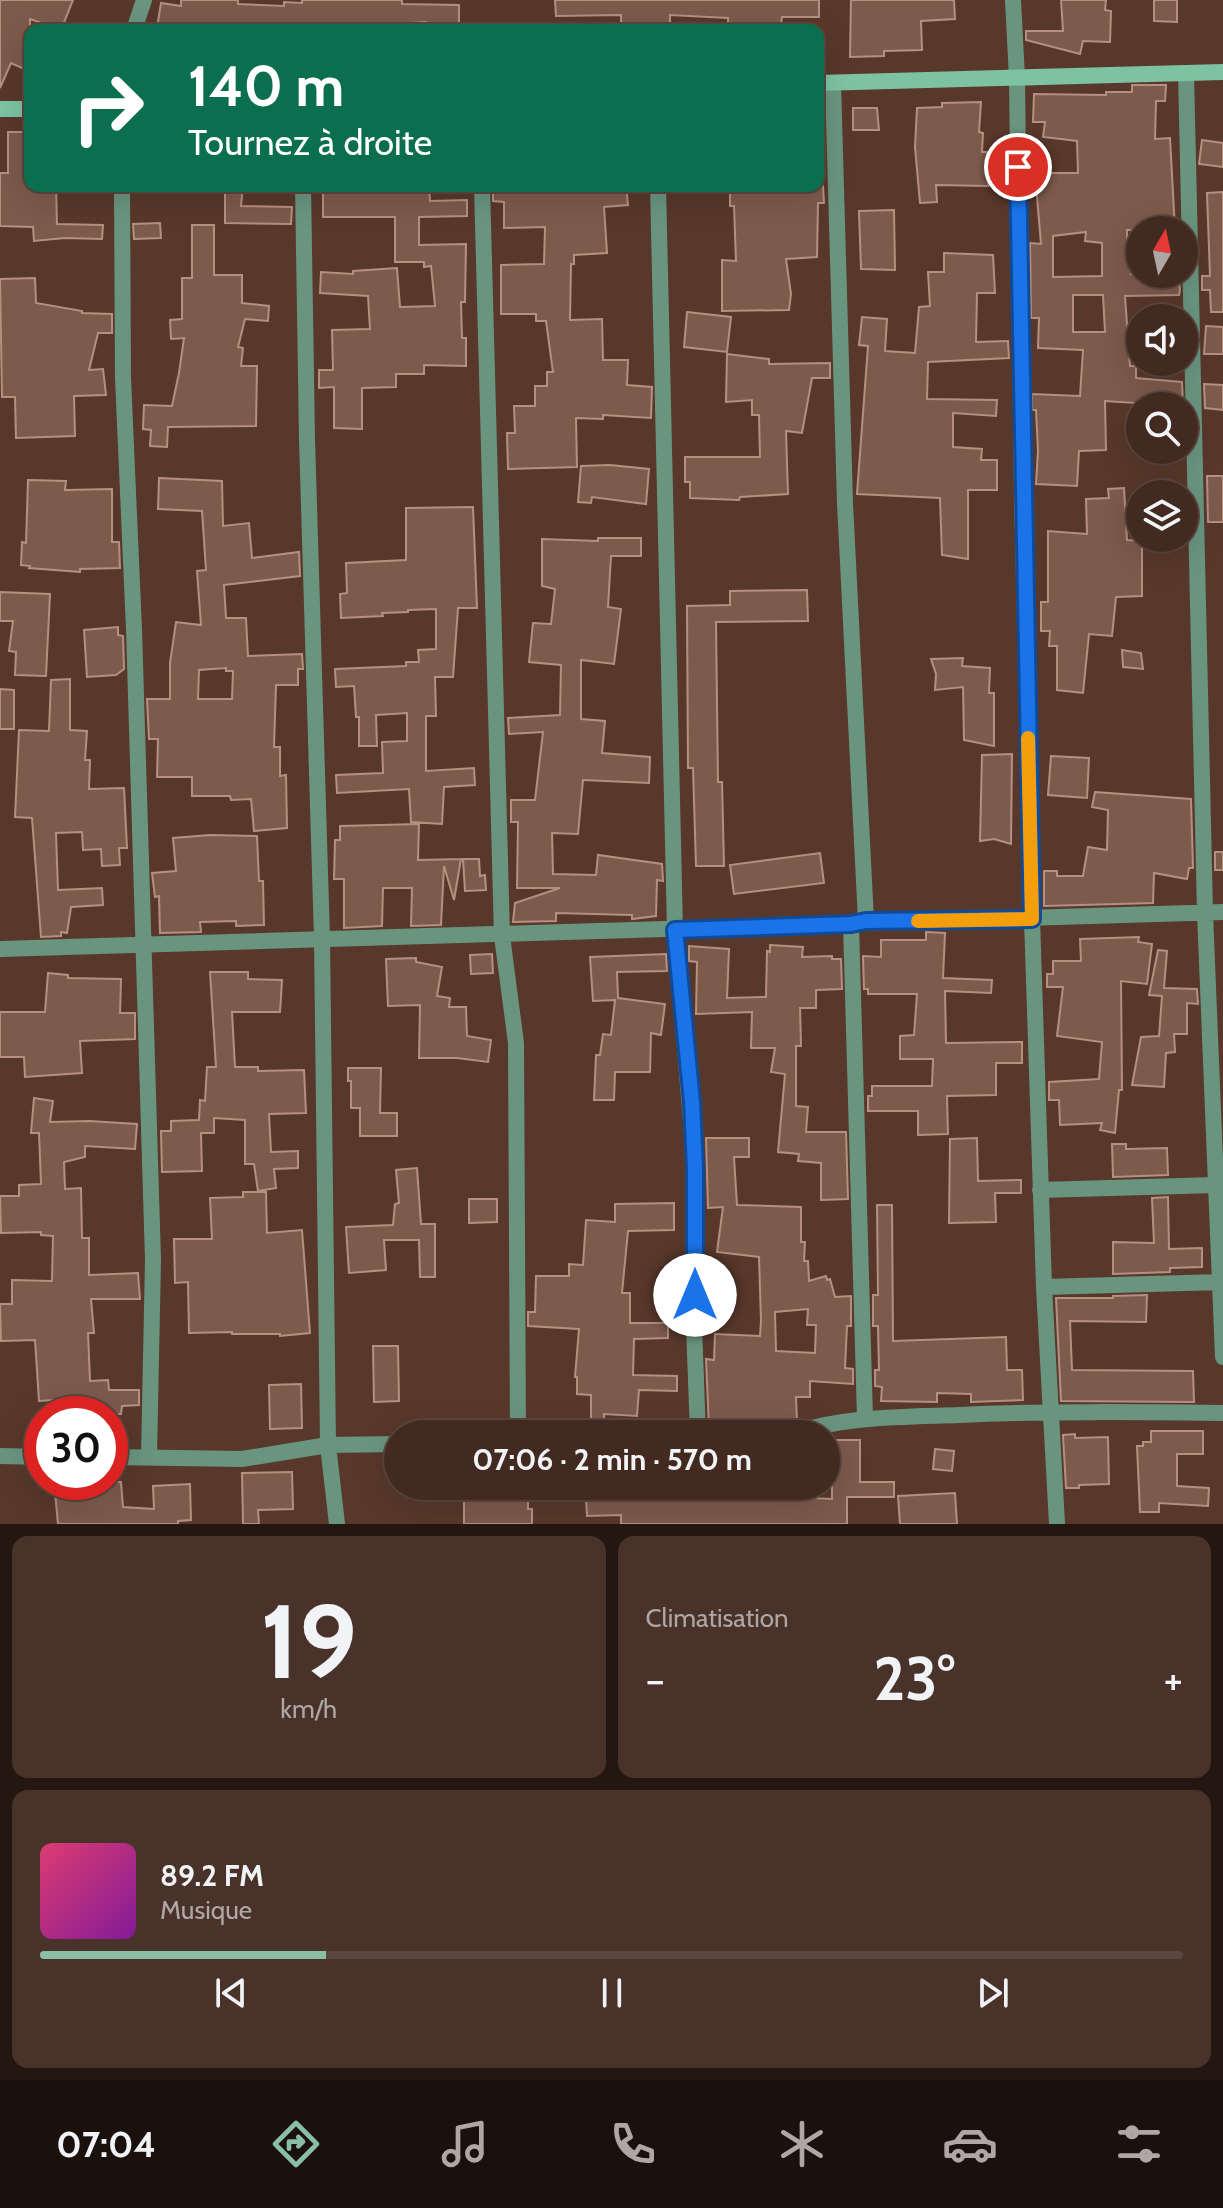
<!DOCTYPE html>
<html lang="fr">
<meta charset="utf-8">
<style>
:root{--surface:#422a20;--page:#493229;--text:#f1f3f6;--muted:#aea7a5;--line:#5a463e;--accent:#8abfa5}
body{margin:0;font-family:Cabin,sans-serif;background:var(--page);color:var(--text);height:100vh;display:flex;flex-direction:column;font-size:30px;white-space:nowrap}
*{box-sizing:border-box;margin:0}
p{font-size:26px;color:var(--muted)}
.icon{flex:none;width:44px;height:44px;fill:none;stroke:currentColor;stroke-width:2;stroke-linecap:round;stroke-linejoin:round}
.map{position:relative;height:1524px;overflow:hidden}
.panel{display:flex;flex-direction:column;gap:12px;padding:12px;background:#241712;flex:1}
.panel>*{flex:none}
.top-card{position:absolute;left:24px;top:24px;width:800px;height:168px;border-radius:16px;box-shadow:0 8px 32px #0002,0 0 0 2px var(--line);background:#0b6e4f;color:#fff;overflow:hidden}
.needle{width:52px;rotate:9deg}
.buttons{position:absolute;left:1126px;top:216px;display:grid;gap:16px}
.buttons a{display:grid;place-items:center;width:72px;height:72px;border-radius:50%;background:var(--surface);box-shadow:0 8px 32px #0002,0 0 0 2px var(--line);font-size:40px}
.speed{position:absolute;left:24px;top:1396px;display:flex;gap:16px;font-size:40px;font-weight:700;text-align:center}
.speed>*{display:grid;place-content:center;width:104px;height:104px;border-radius:50%;background:var(--surface);box-shadow:0 8px 32px #0002,0 0 0 2px var(--line);line-height:1}
.speed .limit{border:12px solid #d22;background:#fff;color:#111}
.pin{position:absolute;display:grid;place-items:center;width:68px;height:68px;color:#fff;margin:-34px;border:4px solid #fff;border-radius:50%;box-shadow:0 2px 8px #0007}
.me{position:absolute;width:88px;margin:-44px;rotate:0deg;stroke-linejoin:round;filter:drop-shadow(0 0 6px #0008)}
.turn{display:flex;align-items:center;gap:28px;height:168px;padding:0 32px;font-size:36px}
.turn .icon{width:104px;height:104px;stroke-width:2.5}
.turn b{display:block;font-size:56px;line-height:68px}
.big{font-size:60px;font-weight:700;line-height:1.1}
.panel .tile{flex:1;display:flex;flex-direction:column;justify-content:center;gap:12px;min-width:0;padding:0 28px;border-radius:16px;background:var(--page)}
.panel .dial{align-items:center;gap:0}
.dial b{font-size:104px;line-height:1}
.song{display:flex;align-items:center;gap:24px}
.cover{width:96px;height:96px;border-radius:12px;background:linear-gradient(135deg,hsl(340 70% 55%),hsl(290 70% 35%))}
.played{height:8px;border-radius:4px;background:linear-gradient(90deg,var(--accent) 25%,var(--line) 25%)}
.keys{display:flex;justify-content:space-around;direction:ltr}
.heat{display:flex;justify-content:space-between;align-items:center;font-size:44px;direction:ltr}
.panel .tiles{flex:1;display:grid;gap:12px;grid-template-columns:1fr 1fr}
.tile:last-child{grid-column:span 2}
.trip{position:absolute;left:384px;top:1420px;width:456px;height:80px;border-radius:40px;background:var(--surface);box-shadow:0 8px 32px #0002,0 0 0 2px var(--line);font-weight:700;line-height:80px;text-align:center}
.menu{display:flex;height:128px;justify-content:space-around;align-items:center;background:#1a110d;color:var(--muted)}
.menu .icon{width:56px;height:56px}
.menu .active{color:var(--accent)}
.menu b{font-size:36px;color:var(--text)}
.map>svg:first-child{display:block}
</style>
<div class="map">
<svg width="1223" height="1524" viewBox="0 0 1223 1524">
<rect width="100%" height="100%" fill="#58382b"/>
<path fill="#7c5a4c" stroke="#b59080" stroke-width="2" fill-rule="evenodd" d="M0 0H73L61 30 30 19V64L25 62 22 68 11 63 0 88Z
M181 0H238V4L284 6V2L302 3V0H402V4L459 5V29L426 28V22L298 30H173L157 28 161 3 181 6Z
M555 0H819V17H782L780 30H728V18L670 15V23H621V15L556 16Z
M851 0H954L955 19 921 21 922 50 884 51V56L850 57Z
M1061 0H1106L1105 10 1111 11 1110 42 1083 41 1080 54 1026 40V31H1063Z
M1154 0H1177V22L1154 21Z
M1132 85H1166L1165 101H1156L1155 139 1170 138 1175 230H1127V257H1131V274H1178L1180 290 1179 295 1125 296 1130 366H1136V378L1182 382 1183 406 1105 401 1106 450 1079 451 1077 486 1036 484 1038 451 1036 410H1032V394L1080 396 1083 350 1038 348 1039 318H1031L1030 243 1041 244 1035 173H1078L1077 141 1043 137 1045 122H1033L1034 94 1106 95V92H1132ZM1086 232 1085 241 1102 243V276L1053 277V236ZM1073 295H1103L1105 332H1073Z
M981 102 979 132 983 133 982 152H988V186L936 185 937 202 920 203 915 147 917 108 942 107V103Z
M853 108H877L879 130H853Z
M8 132H30V186H56L57 224 103 225 102 239 65 238 34 241 33 227 0 226V173H8Z
M1202 140 1223 143V167L1199 164Z
M225 186H243L241 206 292 207 291 224 225 223Z
M323 186H429L430 201 467 200V216L419 217V245L466 244 465 302H461L462 338H466V366L424 365V374H396V387L362 388V429L334 428V387L319 388V370H333L332 330 370 329 368 296 320 293 321 272 353 274V271L397 268 400 307 435 306 431 266 424 267V262H395V217H323Z
M493 186H626L628 205 604 207 607 253 574 255V264H571L570 320 602 319 603 360H628L627 385 652 387 651 418 603 415V419L576 418 577 467 508 469 507 433H515L514 406H535V386H547V372H553L546 321H536V314H501V265L544 264 545 227 504 228V202L493 201Z
M730 186H823L824 203H818L817 257 786 259 791 294 789 310 722 311V260L736 261 734 206H730Z
M1223 192V312H1211L1210 290H1202V276H1210L1207 193Z
M894 210 895 270 861 269 859 211Z
M160 223 161 238 134 239 133 224Z
M192 225H214V275H242V303L269 306 268 321 245 319 238 347 243 348 241 366H257L256 426 168 427 167 447 150 446 151 430 143 429 144 405 172 406 179 373 184 338 171 339 170 320 182 319V278H192Z
M944 253 993 255 995 293H977L976 342 1008 341 1009 358 928 362 927 399 997 400 996 416 953 413V447L982 449 981 460H997V490H968V559L942 555 940 498 857 494 868 346 859 345 862 317 887 319 885 351 915 353 919 307 930 306 928 272H944Z
M35 278 36 303 82 311V313L112 314V333H98L89 370 103 369 106 395 74 396 75 436 16 438 15 397H2L0 279Z
M687 312 731 317 727 352 684 347Z
M1206 326 1223 327V354H1204Z
M727 354 769 359V364L830 363V378H812L802 433 786 431 788 494 740 497 739 500 690 498V482H685V457H760L759 415H752V400L726 402Z
M1204 384 1223 385V410L1205 408Z
M610 465 649 469 646 504 592 497 591 503 578 502 581 466Z
M1207 476H1223V522H1208Z
M159 478 222 481 223 526 249 523 252 558 299 552 300 576 224 585 226 618H246L248 656 302 654 303 669H298V685H276L274 747H280V776L286 775 287 828 254 831 251 799 231 800 230 796H192V777H157L158 739H149L147 699H170V663L176 622 201 625 197 571 206 570 202 511 158 509ZM226 668V671H233L232 699H198L199 670Z
M28 480 66 481 65 490 112 489V542H119L120 568 80 569V572L29 568 30 566 21 565 22 542 26 543Z
M1124 488 1127 540 1142 541V596L1116 597 1112 636 1089 634 1083 693 1057 690V646H1049L1050 631H1041V602H1048V531L1087 534 1086 499 1109 498 1108 489Z
M473 507 477 608H458L453 677H435L436 716H426V771L474 768 475 785 444 787 442 824 411 822 409 789 337 793 336 775 383 773 382 742 407 741V713L376 715 377 746H359V717H356L354 686 336 687 335 669 406 666V662H419L418 650 436 649V609L408 610V612L382 613 383 616 341 618 340 594 347 593 346 563 406 560V508Z
M598 538H641V556H611L608 607 621 609 614 664 581 660V719L605 721 602 753 650 757 649 783 583 780 578 834 552 833 553 874 596 875 598 855 662 864 663 881 657 880 656 916 632 919V915L556 913V921L513 922 515 903 560 888H517L518 822H511V800H535L543 732 509 734 508 718 560 715 561 665 529 662 533 623 551 624 555 589 542 586V539L598 541Z
M807 590 808 621 716 622 718 782H722L724 866H696L693 768H688L687 606 730 605V591Z
M0 592 50 594 46 676 15 675 16 652 9 651 13 621H0Z
M118 627V635L123 636 124 669 116 675 87 677 84 630Z
M1122 650 1141 653 1143 669 1123 667Z
M963 658 962 666 990 668 989 693H994V746L964 740 963 687 935 690 936 674 931 659Z
M70 679V730L87 731 85 760H90L89 789 124 788 127 848H119L120 865 102 866 101 849 83 850 82 832 56 833 58 890 102 888 103 905 71 907 67 933 61 932V936L41 937 32 818 15 817 19 730 49 731 51 680Z
M0 689 14 690V729H0Z
M1012 754 1011 844 994 839 980 841 982 755Z
M1051 756 1089 758 1087 798 1048 795Z
M1095 792 1191 799 1193 868H1189L1187 879 1154 873 1153 903 1044 906V871H1057V876H1083L1088 847 1107 850 1108 810 1092 807Z
M419 824 418 860 461 859 454 900 444 866 441 925 411 926 412 888H383L382 926 344 928V879H334L335 840H340V826Z
M210 835 257 836 259 881H263L264 925 236 926V921L200 922 201 932 160 933 159 896 155 897 152 873 176 871 173 838Z
M1215 852H1223V870H1215Z
M820 853 824 883 734 894 730 865Z
M463 859H479L480 876 485 875 486 890 465 891Z
M926 932 945 933 943 978 992 980 991 993 945 991 946 1043 1022 1042V1063H996V1095L947 1096 948 1134 918 1135V1111H868V1096H872V1086H932L933 1059H900V1036L914 1035 917 994H868V989H864L863 956 881 957V940H926Z
M1139 937 1138 942 1152 944 1147 984 1121 981 1122 1090H1119L1115 1133 1100 1130 1102 1123 1060 1125 1059 1100H1049V1082L1099 1079 1102 1042 1057 1036 1063 987H1047V974H1053V961H1081L1080 939Z
M770 945 803 947 802 957 832 956V959H841L842 989 816 990V1008H800L801 1046H796V1106L808 1107 806 1132H846L848 1199 821 1200V1163L798 1161 799 1154 778 1152 785 1074 771 1072 775 1048H751L752 1012 696 1014 697 962 689 961V946L729 949 727 998 766 997 767 951 770 952Z
M1158 950 1167 951 1164 988 1197 989 1198 1004 1187 1003V1034H1174L1175 1052 1166 1053 1164 1087 1132 1085 1141 1037 1159 1036 1162 996 1149 995Z
M492 954 493 973 471 974 470 955Z
M666 954 667 971 617 972 618 998 665 1004 661 1035 651 1033 650 1072H615L614 1100H594L596 1055H600L603 1034 611 1035 615 1000 593 1001 590 957Z
M416 958V962L442 967 437 996 450 998 449 1007H466L467 1036 491 1040 488 1062 457 1058H419L420 1005 388 1006 386 959Z
M210 972H248V979L282 980 280 1012H232L235 1067H258V1071L304 1070 306 1113 269 1114 271 1152 298 1151V1168L274 1169 276 1188 258 1191 254 1164H245V1120L214 1118V1133H201L202 1171 162 1172 161 1131H171V1121L199 1120 200 1100 205 1101 207 1067H216Z
M48 973 68 975V978L121 979 120 1013H135V1039L80 1041 82 1073 25 1077 24 1057H0V1012H45Z
M348 1068H381L380 1113H397V1136H360V1108H351V1081H348Z
M34 1098 53 1101 50 1122 89 1121 137 1124 135 1149 85 1146V1157L64 1162 65 1189 81 1188 82 1238H89V1275L138 1273 140 1299H91L94 1333H88L90 1381 108 1380 109 1390H139V1405L122 1406 121 1414H71V1399L39 1401 35 1340 1 1341 0 1304H12V1280L52 1281 53 1236 41 1235V1232L1 1233 0 1196H19V1185L41 1184 39 1133H31Z
M706 1138H749V1157H734L737 1205 801 1207V1242H805L804 1261H808L809 1281 826 1276 827 1280 830 1279 835 1297 851 1296V1326H847L845 1368 853 1369V1384L810 1381V1397H796L797 1420 755 1425V1428H709L706 1359 714 1360 715 1334 760 1336 761 1321 759 1257 717 1252 723 1207 708 1208ZM808 1309 807 1325H816L815 1353 776 1351 775 1312Z
M977 1138 978 1181 1021 1180V1193H995L996 1222 949 1223 950 1139Z
M1112 1144H1126V1149L1167 1148 1168 1175 1113 1177Z
M417 1168 421 1224H435V1277H420L419 1240H384L386 1270 349 1273 346 1227 393 1225 395 1204 399 1203 396 1170Z
M243 1192H266L267 1233 302 1230 310 1333 280 1336V1334H232V1332L189 1333 188 1282 175 1283 174 1239H212L210 1198 243 1197Z
M1168 1197 1169 1249 1202 1248V1267L1170 1268V1272L1113 1274V1242L1154 1243 1152 1198Z
M469 1199H497V1222L469 1223Z
M674 1203V1230L628 1231 622 1293H630V1323H668V1338L634 1339 633 1375 677 1376V1391L639 1390 637 1416 604 1414V1432L591 1431V1395L577 1394V1377H575L579 1329 528 1326V1312H535L536 1276H569V1264L583 1265 586 1220 615 1222V1204Z
M877 1205H892L893 1341 1006 1337 1007 1370H1022L1023 1400 971 1402V1394L937 1393V1402L881 1401 882 1387 875 1386V1370H879L878 1326H873V1295H878Z
M1147 1295 1146 1322 1070 1321 1072 1370 1193 1371 1194 1402 1061 1401 1056 1298H1113V1296Z
M373 1346H398L399 1401 374 1402Z
M301 1384 302 1428 270 1429 269 1385Z
M1151 1431H1203V1454H1177V1486L1209 1488 1208 1506 1159 1503V1512H1140L1137 1446H1143V1442H1151Z
M1075 1434V1438L1108 1437 1109 1484 1079 1485V1488H1066L1063 1435Z
M832 1440H860V1482H894V1497H847V1524H621V1515L587 1516 586 1498H592V1486H790V1497L832 1499Z
M935 1449 954 1451 952 1471 933 1469Z
M292 1472 293 1509 258 1510 259 1524H243L242 1473Z
M54 1482H121L123 1507 154 1509 153 1486 190 1484 191 1520 178 1521V1524H58Z
M464 1486H480L478 1495 528 1494V1509H532V1524H464Z
M955 1493 957 1524H900L898 1496Z"/>
<g fill="none" stroke-linecap="round" stroke-linejoin="round">
<path stroke="#69957f" stroke-width="16" d="M1013 0 1017 78 1022 496 1032 919 1044 1287 1057 1524
M134 30 144 0
M1186 73 1205 913 1223 1357
M833 83 845 503 866 921
M122 186 123 378 134 629 153 1260 149 1457
M303 186 307 439 322 939 328 1445 337 1524
M482 186 502 936 516 1043 518 1434
M658 186 675 930 695 1168 694 1326 698 1434
M851 924 865 1418
M0 949 1223 912
M1040 1190 1216 1185
M1044 1287 1221 1282
M789 1434C847 1416 899 1417 959 1415 1047 1411 1135 1412 1223 1413
M0 1456 42 1457
M110 1457 242 1459 328 1445 398 1444"/>
<path stroke="#7dc3a2" stroke-width="16" d="M818 83 1223 72
M0 109H30"/>
</g>
<g fill="none" stroke-linecap="round" stroke-linejoin="round">
<defs>
<path id="route" d="M695 1295V1168L692 1102 675 930 851 924 866 921 1032 919 1018 167"/>
</defs>
<use href="#route" stroke="#114b97" stroke-width="20"/>
<use href="#route" stroke="#1a73e8" stroke-width="14"/>
<path stroke="#f59e0b" stroke-width="14" d="M918 921 1032 919 1028 738"/>
</g>
</svg>
<div class="buttons">
<a><svg class="needle" viewBox="-14 -14 28 28"><path d="M0-13l5 13h-10z" fill="#e53935"/><path d="M0 13l5-13h-10z" fill="#aea7a5"/></svg></a>
<a><svg class="icon" aria-label="sound" viewBox="0 0 24 24"><path d="M4 9h4l5-4v14l-5-4H4zM17 9q2 3 0 6"/></svg></a>
<a><svg class="icon" aria-label="search" viewBox="0 0 24 24"><circle cx="10" cy="10" r="6"/><path d="M15 15l6 6"/></svg></a>
<a><svg class="icon" aria-label="layers" viewBox="0 0 24 24"><path d="M12 4l9 5-9 5-9-5zM3 14l9 5 9-5"/></svg></a>
</div>
<div class="speed"><div class="limit">30</div></div>
<div class="pin" style="left:1018px;top:167px;background:#d93025"><svg class="icon" aria-label="arrive" viewBox="0 0 24 24"><path d="M6 21V4h12l-3 4 3 4H6"/></svg></div>
<svg class="me" style="left:695px;top:1295px" viewBox="-20 -20 40 40"><circle r="19" fill="#fff"/><path d="M0-13L10 11 0 6-10 11z" fill="#1a73e8"/></svg>
<div class="trip">07:06 · 2 min · 570 m</div>
<div class="top-card">
<div class="turn"><svg class="icon" aria-label="right" viewBox="0 0 24 24"><path d="M7 20v-9h11M14 6l5 5-5 5"/></svg><div><b>140 m</b>Tournez à droite</div></div>
</div>
</div>
<section class="panel">
<div class="tiles">
<div class="tile dial"><b>19</b><p>km/h</p></div>
<div class="tile"><p>Climatisation</p>
<div class="heat"><a>−</a><b class="big">23°</b><a>+</a></div>
</div>
<div class="tile">
<div class="song"><i class="cover"></i><div><b>89.2 FM</b><p>Musique</p></div></div>
<div class="played"></div>
<div class="keys"><svg class="icon" aria-label="previous" viewBox="0 0 24 24"><path d="M18 5L8 12l10 7zM5 5v14"/></svg><svg class="icon" aria-label="pause" viewBox="0 0 24 24"><path d="M8 5v14M16 5v14"/></svg><svg class="icon" aria-label="next" viewBox="0 0 24 24"><path d="M6 5l10 7-10 7zM19 5v14"/></svg></div>
</div>
</div>
</section>
<nav class="menu">
<b>07:04</b>
<svg class="icon active" aria-label="directions" viewBox="0 0 24 24"><path d="M12 3l9 9-9 9-9-9zM9 14v-3h6M13 9l2 2-2 2"/></svg>
<svg class="icon" aria-label="music" viewBox="0 0 24 24"><path d="M9 18V5l10-2v13"/><circle cx="6" cy="18" r="3"/><circle cx="16" cy="16" r="3"/></svg>
<svg class="icon" aria-label="phone" viewBox="0 0 24 24"><path d="M5 4h4l2 5-3 2q2 4 5 5l2-3 5 2v4C11 20 4 13 5 4z"/></svg>
<svg class="icon" aria-label="climate" viewBox="0 0 24 24"><path d="M12 3v18M4 7l16 10M4 17L20 7"/></svg>
<svg class="icon" aria-label="car" viewBox="0 0 24 24"><path d="M5 17H2v-5l4-1 3-4h7l3 4 3 1v5h-3M9 17h6M6 11h13"/><circle cx="7" cy="17" r="2"/><circle cx="17" cy="17" r="2"/></svg>
<svg class="icon" aria-label="filters" viewBox="0 0 24 24"><path d="M4 7h16M4 17h16"/><circle cx="9" cy="7" r="2"/><circle cx="15" cy="17" r="2"/></svg>
</nav>
